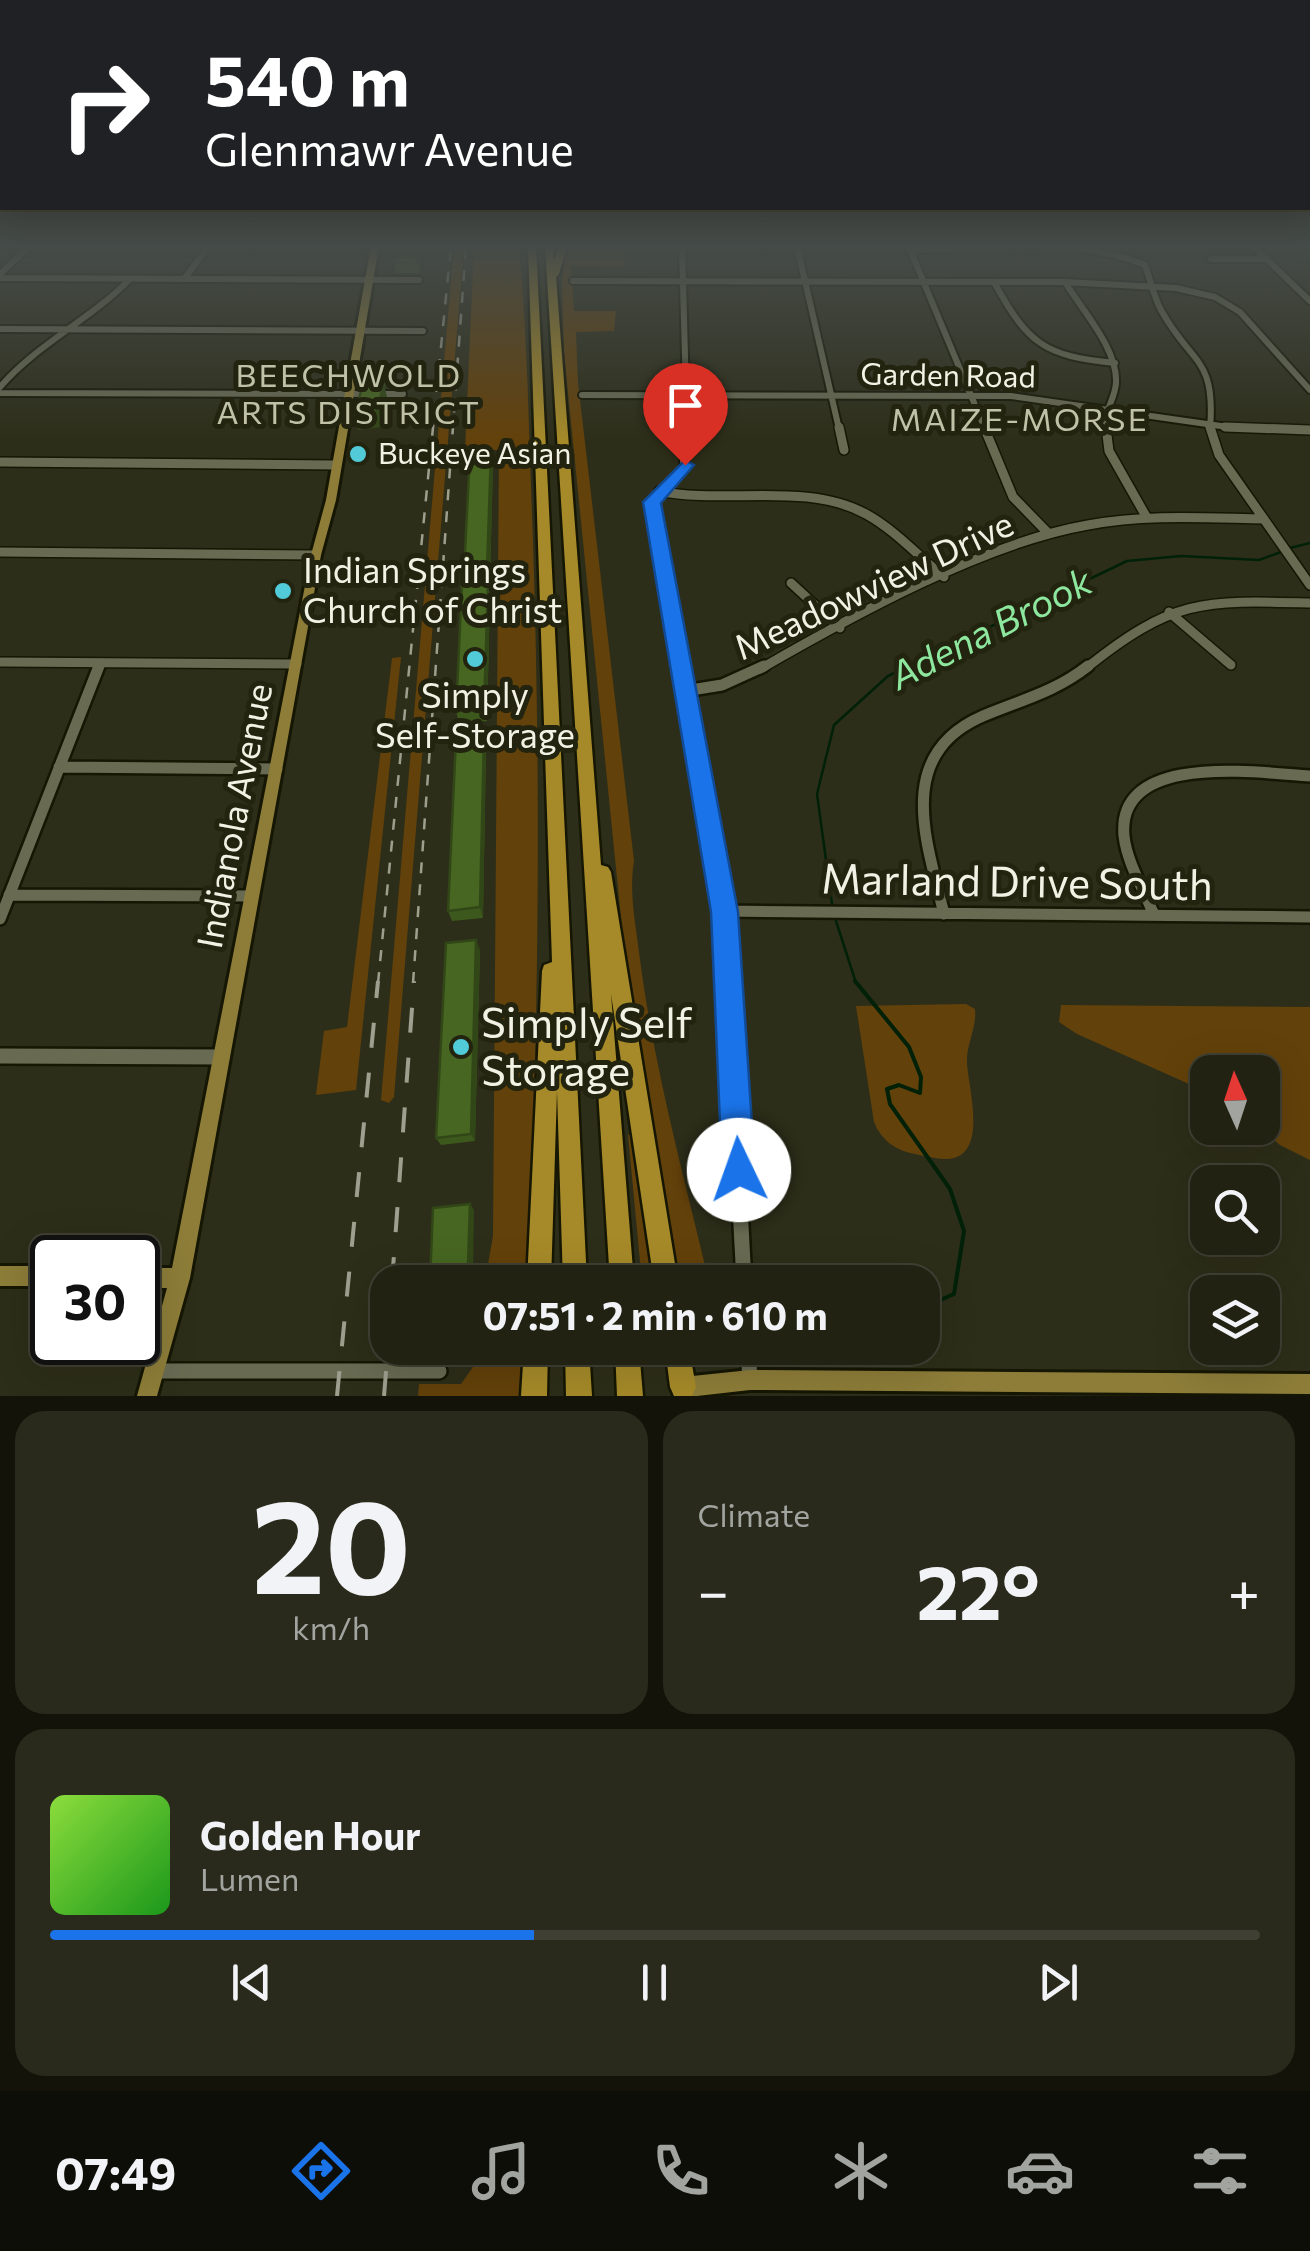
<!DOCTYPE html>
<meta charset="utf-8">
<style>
:root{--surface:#222213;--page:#2a2a1c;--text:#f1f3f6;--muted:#a2a4a0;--line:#3f3f33;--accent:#1a73e8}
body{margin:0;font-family:Commissioner,sans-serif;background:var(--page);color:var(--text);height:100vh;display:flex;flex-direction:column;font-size:38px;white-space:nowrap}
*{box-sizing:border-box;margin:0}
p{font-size:32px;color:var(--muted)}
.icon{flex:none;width:55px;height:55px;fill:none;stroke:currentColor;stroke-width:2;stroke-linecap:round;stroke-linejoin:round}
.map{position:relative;height:1396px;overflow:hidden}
.sheet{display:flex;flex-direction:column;gap:15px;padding:15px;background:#13130a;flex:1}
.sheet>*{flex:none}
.banner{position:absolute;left:0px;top:0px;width:1310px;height:210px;box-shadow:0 10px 40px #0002,0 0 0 2px var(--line);background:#202124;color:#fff;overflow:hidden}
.needle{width:65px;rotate:357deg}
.fabs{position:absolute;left:1190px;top:1055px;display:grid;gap:20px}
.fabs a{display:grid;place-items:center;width:90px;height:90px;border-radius:20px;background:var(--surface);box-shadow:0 10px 40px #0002,0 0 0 2px var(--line);font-size:50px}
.speed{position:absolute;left:30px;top:1235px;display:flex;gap:20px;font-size:50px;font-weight:700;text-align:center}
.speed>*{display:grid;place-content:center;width:130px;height:130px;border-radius:50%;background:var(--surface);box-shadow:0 10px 40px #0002,0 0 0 2px var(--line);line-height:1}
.speed .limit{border:5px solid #111;border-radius:15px;background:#fff;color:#111}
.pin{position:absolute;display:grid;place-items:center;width:85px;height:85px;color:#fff;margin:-102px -42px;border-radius:50% 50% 50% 0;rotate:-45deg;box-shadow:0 0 10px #0007}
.pin .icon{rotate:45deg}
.me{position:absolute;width:110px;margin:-55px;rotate:357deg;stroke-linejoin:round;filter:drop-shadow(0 0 8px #0008)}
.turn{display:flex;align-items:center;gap:35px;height:210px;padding:0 40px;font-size:45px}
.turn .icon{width:130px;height:130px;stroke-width:2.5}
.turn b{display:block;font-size:70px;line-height:85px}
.big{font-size:75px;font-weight:700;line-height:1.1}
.sheet .widget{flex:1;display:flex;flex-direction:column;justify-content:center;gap:15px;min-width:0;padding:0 35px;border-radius:30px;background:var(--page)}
.sheet .dial{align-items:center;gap:0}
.dial b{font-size:130px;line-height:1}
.song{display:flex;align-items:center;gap:30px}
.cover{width:120px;height:120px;border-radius:15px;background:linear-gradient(135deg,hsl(90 70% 55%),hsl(120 70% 35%))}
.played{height:10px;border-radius:5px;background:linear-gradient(90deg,var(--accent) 40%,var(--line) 40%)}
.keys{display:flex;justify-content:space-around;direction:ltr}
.heat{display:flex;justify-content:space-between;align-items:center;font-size:55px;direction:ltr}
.sheet .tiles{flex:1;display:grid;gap:15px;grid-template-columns:1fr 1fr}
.widget:last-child{grid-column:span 2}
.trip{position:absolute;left:370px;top:1265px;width:570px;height:100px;border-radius:30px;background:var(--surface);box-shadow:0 10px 40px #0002,0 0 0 2px var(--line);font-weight:700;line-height:100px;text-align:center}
.dock{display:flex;height:160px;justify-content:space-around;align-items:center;background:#0e0e08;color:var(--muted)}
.dock .icon{width:70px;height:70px}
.dock .selected{color:var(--accent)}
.dock b{font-size:45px;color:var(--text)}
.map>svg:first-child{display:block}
</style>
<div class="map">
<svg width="1310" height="1396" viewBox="0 0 1310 1396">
<rect width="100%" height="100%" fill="#2d2e19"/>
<path fill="#63410a" d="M454 246H464L394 1097 389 1103 381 1100Z
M474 246H519C528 344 529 442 533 541 541 788 539 1035 527 1282H485L493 1236 499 450H465Z
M566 246H625L624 267 571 266 574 311H616L614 331 576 332 578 383 634 861C629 891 635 921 639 952 653 1064 683 1173 709 1282H678L629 997 564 353 562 283Z
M401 657 356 1090 316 1095 324 1031 347 1027 392 658Z
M966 1004 975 1009C977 1028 966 1044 967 1063 968 1086 987 1149 954 1158 943 1161 926 1156 915 1154 896 1151 881 1140 874 1122L856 1006Z
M1061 1005 1310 1007V1160L1280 1145 1260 1128 1262 1072H1208L1207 1092 1077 1034 1059 1022Z
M635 1134 657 1263 660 1282H642L628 1135Z
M468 1348H523L521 1396H418L419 1384H461L475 1364 464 1363Z"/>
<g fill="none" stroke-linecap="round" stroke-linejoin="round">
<path stroke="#002108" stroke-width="2.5" d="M1290 548 1310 543
M832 904 817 794 834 725 888 676 1127 561 1181 556 1259 560 1281 552
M836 921 856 983"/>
<path stroke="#002108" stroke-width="4" d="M855 981 909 1047 921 1077 920 1093 899 1085 887 1089 890 1104 950 1189 964 1231 954 1294 922 1308
M861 1362 862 1348"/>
<defs>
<path id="minor-far3" d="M682 246 687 429
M797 246 839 429
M1253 246 1310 301
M909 247 985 429
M910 250C986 249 1073 235 1145 265 1150 279 1154 297 1161 310 1191 365 1216 356 1210 429
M1211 259H1267
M0 274 30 246
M0 278 419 280
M184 279 209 246
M573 281 1065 282 1176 288 1215 297 1240 312 1310 390
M994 282C1028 344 1044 356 1115 363
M1065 282C1082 310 1118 349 1116 383 1115 400 1103 411 1106 429
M0 329 423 331
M0 387C37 344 90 320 130 279
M0 393 403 394
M582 395 1011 396 1228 427 1286 429"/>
<path id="minor-far2" d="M839 427 844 450
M984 427 1013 497 1049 534
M1106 427 1109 451 1147 518
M1210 427 1219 455 1310 585
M1225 427 1310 430
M0 462 336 465
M659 491C724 505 806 481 866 514 895 530 918 556 944 577
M0 552 316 555
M791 583 840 628
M1169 612 1231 665
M0 662 297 664
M98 669 100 663
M681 669 652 502 684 469 687 427
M760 669C852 616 984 543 1088 525 1146 514 1205 518 1264 519
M1085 669C1172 599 1202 600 1310 603"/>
<path id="minor-far1" d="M681 666 724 911 728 983
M685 691 722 685 764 666
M59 767 277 769
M9 895 253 896
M724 911 1310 917
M944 914C927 842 893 755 983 716 1021 700 1055 692 1088 666
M1154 915C1144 890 1127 863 1124 836 1116 751 1258 773 1310 776
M0 919 99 666"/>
<path id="minor" d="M728 981 744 1282
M0 1056 222 1057
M748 1348 750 1380
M154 1371H439"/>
<path id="major" d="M371 246H379L336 500 321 555 190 1278 157 1396H137L167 1288H138V1268H172L311 555 326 500Z
M0 1266H52V1286H0Z
M750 1370 1310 1374V1394L750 1390 697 1396H674L673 1387 676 1380 683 1377Z"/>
<path id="highway" d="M528 246H536L587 1282H563L557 1091 551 1282H527L542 971 544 965 552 962Z
M545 246H553L554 261 559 246H567L559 274 556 277 601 865 608 867 611 872 678 1282H654L611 994 634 1282H610Z
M524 1348H548L547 1396H521Z
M565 1348H589L592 1396H566Z
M615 1348H639L643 1396H617Z
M665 1348H689L696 1387 692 1396H674L670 1387Z"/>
</defs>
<use href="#minor-far3" stroke="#151603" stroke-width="10"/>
<use href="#minor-far2" stroke="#151603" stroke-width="12"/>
<use href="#minor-far1" stroke="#151603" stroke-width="16"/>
<use href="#minor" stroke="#151603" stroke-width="20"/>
<use href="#major" stroke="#151603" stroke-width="6"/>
<use href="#highway" stroke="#151603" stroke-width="5"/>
<use href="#minor-far3" stroke="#686a52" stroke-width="6"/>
<use href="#minor-far2" stroke="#686a52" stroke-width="9"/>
<use href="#minor-far1" stroke="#686a52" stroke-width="11"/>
<use href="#minor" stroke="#686a52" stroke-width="15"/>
<use href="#major" fill="#8d7d39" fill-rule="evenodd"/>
<use href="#highway" fill="#a68a29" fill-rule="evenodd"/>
<path stroke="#9e9f8e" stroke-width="2.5" stroke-dasharray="11 11" stroke-linecap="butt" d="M378 983 451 246
M413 983 466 246"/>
<path stroke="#9e9f8e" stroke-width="4" stroke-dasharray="25 25" stroke-linecap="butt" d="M392 1282 414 981
M337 1396 378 981
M384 1396 388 1348"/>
</g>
<path fill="#3d581c" d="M394 262 418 263 420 273H396Z
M491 452 493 464 490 581 466 583 464 571Z
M490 596 487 721 459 723 456 711Z
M484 736 486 748 483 918 452 921 448 911Z
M480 950 475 1141 441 1145 436 1138Z"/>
<path fill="#324717" d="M384 385 388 401 381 427 358 430 354 415Z
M491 452 493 464 490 581 487 569Z
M488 583 490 596 487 721 484 709Z
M484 736 486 748 483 918 480 907Z
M476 940 480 950 475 1141 471 1134Z
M470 1204 474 1210 473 1270 468 1265Z
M462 1265 466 1270V1282H461Z"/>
<path fill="#476621" stroke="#324717" stroke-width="2.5" d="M396 257H416L418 263 394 262Z
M363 385H384L376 411 354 415Z
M491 452 487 569 464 571 470 453Z
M488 583 484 709 456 711 462 585Z
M484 736 480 907 448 911 456 738Z
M476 940 471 1134 436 1138 446 943Z
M470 1204 468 1265H462L461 1282H430L433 1208Z"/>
<linearGradient id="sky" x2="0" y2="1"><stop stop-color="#19190e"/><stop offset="0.56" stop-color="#464c49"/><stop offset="1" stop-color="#464c49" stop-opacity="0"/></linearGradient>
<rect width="1310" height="441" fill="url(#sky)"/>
<path fill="#1a73e8" stroke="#114b97" stroke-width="2.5" d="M685 460 694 465 661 503 738 912 755 1170 750 1181 739 1186 727 1181 722 1170 711 912 643 502Z"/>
<g fill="#52cbd9" stroke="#23240f" stroke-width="4">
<circle cx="358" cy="454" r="10"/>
<circle cx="283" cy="591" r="10"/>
<circle cx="475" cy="659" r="10"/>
<circle cx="461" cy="1047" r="10"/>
</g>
<g text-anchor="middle" stroke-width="10" stroke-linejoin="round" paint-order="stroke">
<g font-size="30" fill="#f1f2e4" stroke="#23240f">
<text transform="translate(948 376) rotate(1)" y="10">Garden Road</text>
</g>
<g font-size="30" fill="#f1f2e4" stroke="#23240f" text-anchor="start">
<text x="378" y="464">Buckeye Asian</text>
</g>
<g font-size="32" letter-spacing="2.5" fill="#c0c2a8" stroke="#23240f">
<text x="349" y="387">BEECHWOLD<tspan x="349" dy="37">ARTS DISTRICT</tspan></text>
<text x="1020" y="431">MAIZE-MORSE</text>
</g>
<g font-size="35" fill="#f1f2e4" stroke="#23240f" text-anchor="start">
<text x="303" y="583">Indian Springs<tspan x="303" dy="40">Church of Christ</tspan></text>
<text x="475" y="708" text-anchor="middle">Simply<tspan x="475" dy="40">Self-Storage</tspan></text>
</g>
<g font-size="35" fill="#f1f2e4" stroke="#23240f">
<text transform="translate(874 586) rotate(-25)" y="12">Meadowview Drive</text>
<text transform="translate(235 816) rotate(-79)" y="12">Indianola Avenue</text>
</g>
<g font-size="38" font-style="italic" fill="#8de79e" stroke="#23240f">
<text transform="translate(991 629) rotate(-27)" y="13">Adena Brook</text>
</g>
<g font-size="42" fill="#f1f2e4" stroke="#23240f">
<text transform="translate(1017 882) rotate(1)" y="15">Marland Drive South</text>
</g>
<g font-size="42" fill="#f1f2e4" stroke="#23240f" text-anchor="start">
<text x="481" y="1038">Simply Self<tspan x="481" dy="48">Storage</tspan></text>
</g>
</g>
</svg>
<div class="fabs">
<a><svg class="needle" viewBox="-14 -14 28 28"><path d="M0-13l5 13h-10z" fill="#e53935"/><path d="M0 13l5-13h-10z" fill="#a2a4a0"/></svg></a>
<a><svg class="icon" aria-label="search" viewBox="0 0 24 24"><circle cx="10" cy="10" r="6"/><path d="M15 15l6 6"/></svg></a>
<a><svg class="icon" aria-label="layers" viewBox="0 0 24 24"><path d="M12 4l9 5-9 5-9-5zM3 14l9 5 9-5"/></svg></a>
</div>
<div class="speed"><div class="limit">30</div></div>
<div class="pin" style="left:685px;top:465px;background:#d93025"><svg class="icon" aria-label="arrive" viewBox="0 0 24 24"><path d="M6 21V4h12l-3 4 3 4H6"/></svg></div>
<svg class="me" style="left:739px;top:1170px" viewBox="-20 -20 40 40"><circle r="19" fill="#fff"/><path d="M0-13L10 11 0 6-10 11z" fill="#1a73e8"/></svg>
<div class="trip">07:51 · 2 min · 610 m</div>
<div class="banner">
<div class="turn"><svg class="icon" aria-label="right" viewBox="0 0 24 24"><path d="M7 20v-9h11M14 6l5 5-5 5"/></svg><div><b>540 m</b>Glenmawr Avenue</div></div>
</div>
</div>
<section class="sheet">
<div class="tiles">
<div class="widget dial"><b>20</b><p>km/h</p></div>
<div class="widget"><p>Climate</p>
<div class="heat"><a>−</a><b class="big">22°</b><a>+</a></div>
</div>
<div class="widget">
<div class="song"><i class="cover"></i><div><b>Golden Hour</b><p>Lumen</p></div></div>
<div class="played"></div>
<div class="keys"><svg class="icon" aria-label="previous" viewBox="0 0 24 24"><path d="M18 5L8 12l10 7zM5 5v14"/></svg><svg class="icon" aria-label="pause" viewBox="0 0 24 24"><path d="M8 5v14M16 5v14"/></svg><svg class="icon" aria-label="next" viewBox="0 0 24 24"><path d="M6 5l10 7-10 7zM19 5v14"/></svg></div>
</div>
</div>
</section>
<nav class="dock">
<b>07:49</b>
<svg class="icon selected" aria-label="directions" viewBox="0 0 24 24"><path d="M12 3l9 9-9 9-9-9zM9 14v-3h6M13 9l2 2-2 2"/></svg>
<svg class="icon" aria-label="music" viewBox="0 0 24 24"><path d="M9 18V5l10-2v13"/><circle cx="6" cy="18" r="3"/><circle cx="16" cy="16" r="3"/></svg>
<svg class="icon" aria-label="phone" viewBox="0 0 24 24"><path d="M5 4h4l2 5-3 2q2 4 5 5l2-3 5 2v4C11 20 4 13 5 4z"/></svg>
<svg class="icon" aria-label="climate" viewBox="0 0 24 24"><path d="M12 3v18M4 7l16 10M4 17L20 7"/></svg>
<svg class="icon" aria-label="car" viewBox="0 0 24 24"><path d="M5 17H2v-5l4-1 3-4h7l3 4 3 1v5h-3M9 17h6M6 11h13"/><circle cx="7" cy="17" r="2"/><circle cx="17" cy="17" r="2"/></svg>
<svg class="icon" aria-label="filters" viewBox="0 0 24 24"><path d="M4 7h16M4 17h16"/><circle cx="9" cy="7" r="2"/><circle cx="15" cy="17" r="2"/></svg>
</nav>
